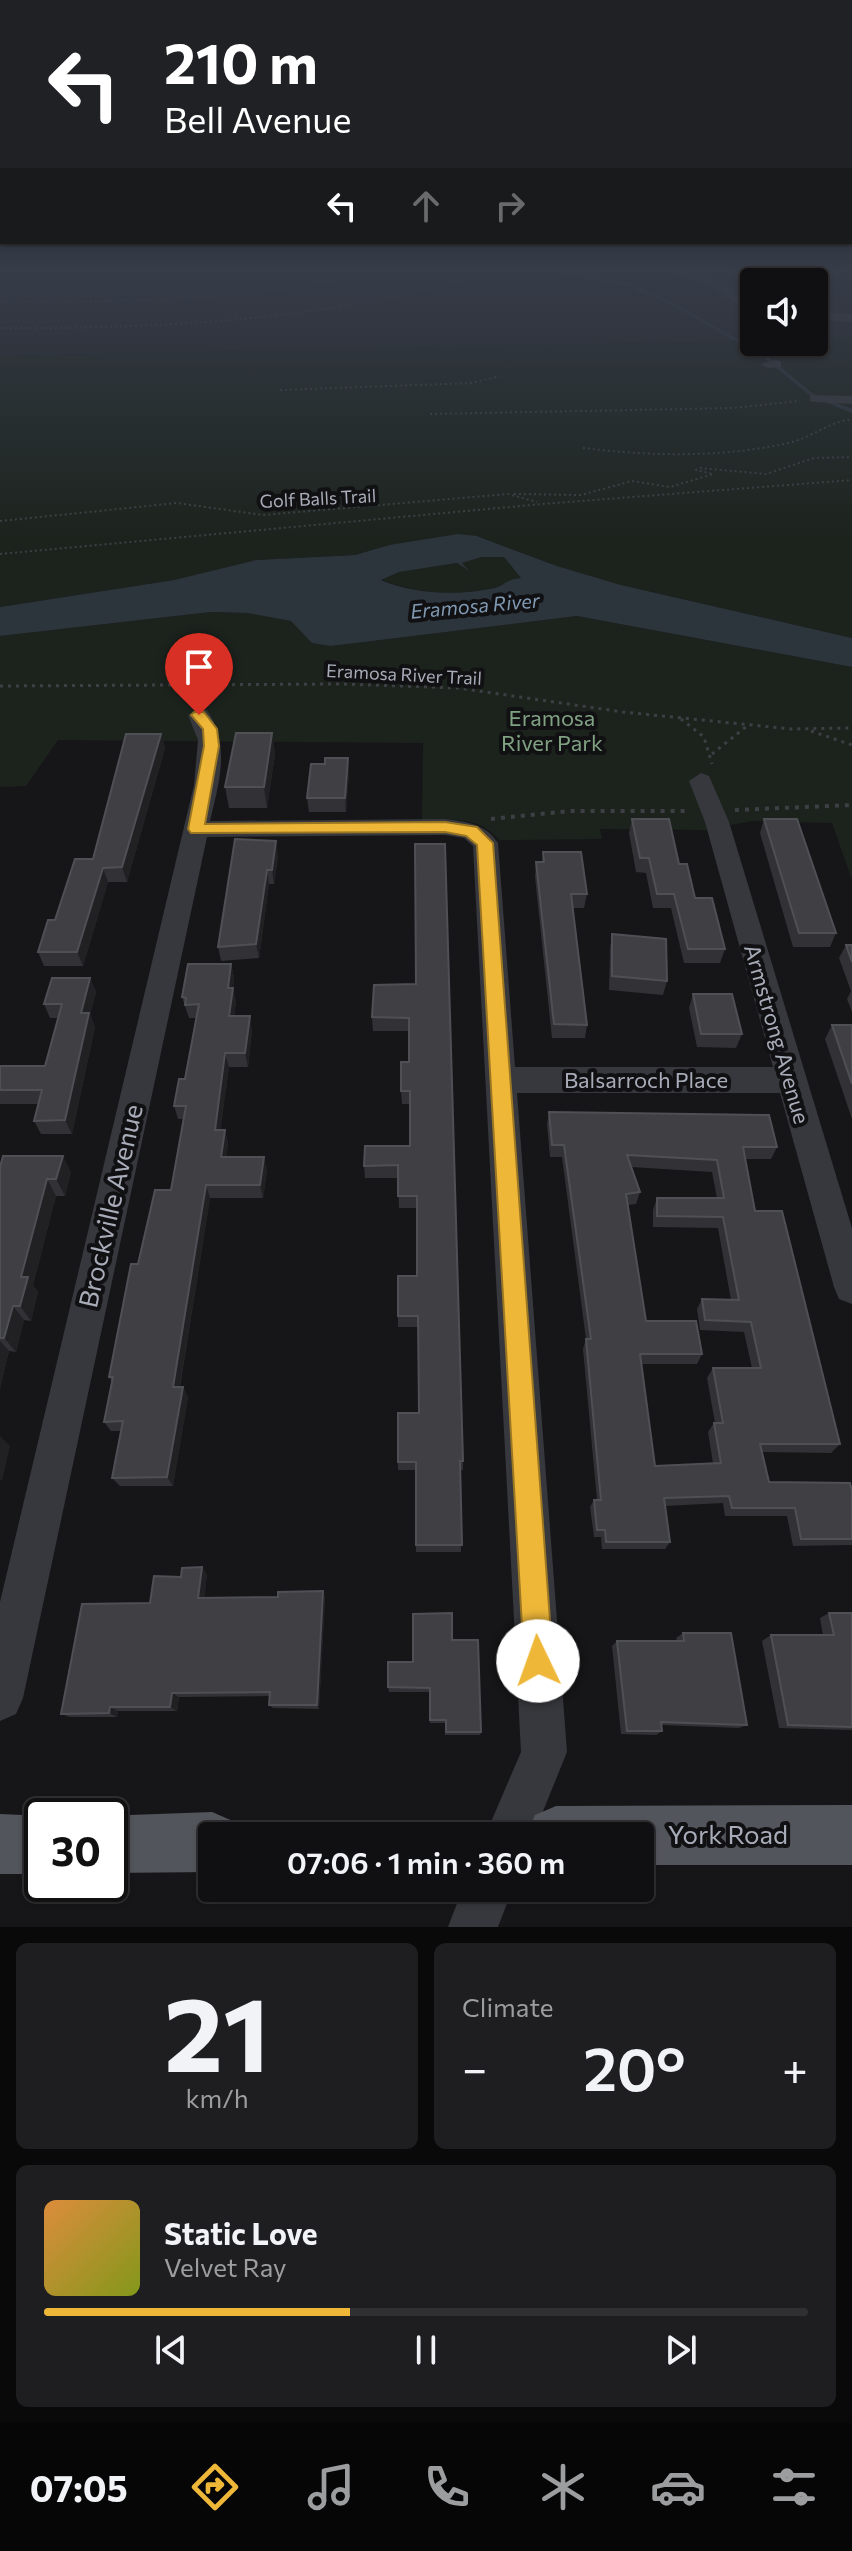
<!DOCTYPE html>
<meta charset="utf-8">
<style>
:root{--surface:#101012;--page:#1e1e20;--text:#f1f3f6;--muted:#9c9d9f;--line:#303032;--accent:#eeb738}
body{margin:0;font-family:Commissioner,sans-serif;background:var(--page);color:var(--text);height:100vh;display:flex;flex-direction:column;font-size:30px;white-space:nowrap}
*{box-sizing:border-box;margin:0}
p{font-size:26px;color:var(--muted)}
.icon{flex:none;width:44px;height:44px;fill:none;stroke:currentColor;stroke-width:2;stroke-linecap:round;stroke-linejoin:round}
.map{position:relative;height:1927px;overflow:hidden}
.sheet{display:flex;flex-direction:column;gap:16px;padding:16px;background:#09090a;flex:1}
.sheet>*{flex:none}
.guide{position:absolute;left:0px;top:0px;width:852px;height:244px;box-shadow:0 2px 6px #0004,0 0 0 2px var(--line);background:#202124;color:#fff;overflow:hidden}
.buttons{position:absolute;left:740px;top:268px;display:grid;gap:16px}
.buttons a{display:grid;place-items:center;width:88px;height:88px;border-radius:8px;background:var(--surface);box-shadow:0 2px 6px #0004,0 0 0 2px var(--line);font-size:40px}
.speed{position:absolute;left:24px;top:1798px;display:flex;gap:16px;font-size:40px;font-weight:700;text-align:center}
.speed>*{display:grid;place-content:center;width:104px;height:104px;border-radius:50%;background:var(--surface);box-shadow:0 2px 6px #0004,0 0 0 2px var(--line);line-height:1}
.speed .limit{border:4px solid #111;border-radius:12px;background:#fff;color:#111}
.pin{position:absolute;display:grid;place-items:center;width:68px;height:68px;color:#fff;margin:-82px -34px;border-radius:50% 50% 50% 0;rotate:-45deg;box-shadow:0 0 8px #0007}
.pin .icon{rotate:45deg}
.me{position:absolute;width:88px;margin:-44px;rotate:357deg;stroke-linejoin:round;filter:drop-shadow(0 0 6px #0008)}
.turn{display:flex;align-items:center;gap:28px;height:168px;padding:0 32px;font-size:36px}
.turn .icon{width:104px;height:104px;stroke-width:2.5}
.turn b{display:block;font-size:56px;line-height:68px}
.lanes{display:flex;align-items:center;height:76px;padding:0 32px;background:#0003;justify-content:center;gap:40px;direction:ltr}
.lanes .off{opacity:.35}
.big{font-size:60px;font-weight:600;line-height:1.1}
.sheet .card{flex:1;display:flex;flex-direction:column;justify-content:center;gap:12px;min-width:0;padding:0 28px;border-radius:12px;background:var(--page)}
.sheet .dial{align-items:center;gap:0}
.dial b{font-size:104px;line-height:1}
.song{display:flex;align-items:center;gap:24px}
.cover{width:96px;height:96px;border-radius:12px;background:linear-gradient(135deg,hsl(30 70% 55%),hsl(70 70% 35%))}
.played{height:8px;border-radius:4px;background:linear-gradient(90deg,var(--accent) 40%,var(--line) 40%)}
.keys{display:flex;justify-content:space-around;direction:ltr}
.heat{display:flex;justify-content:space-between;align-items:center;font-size:44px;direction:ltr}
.sheet .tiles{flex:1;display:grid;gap:16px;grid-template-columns:1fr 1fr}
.card:last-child{grid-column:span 2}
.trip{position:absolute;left:198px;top:1822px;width:456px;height:80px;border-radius:8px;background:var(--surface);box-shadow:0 2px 6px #0004,0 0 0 2px var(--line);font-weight:600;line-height:80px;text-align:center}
.tab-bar{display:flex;height:128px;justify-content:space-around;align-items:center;background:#060607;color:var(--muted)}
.tab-bar .icon{width:56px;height:56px}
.tab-bar .current{color:var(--accent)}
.tab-bar b{font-size:36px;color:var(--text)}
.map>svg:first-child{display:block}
</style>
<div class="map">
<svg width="852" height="1927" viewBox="0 0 852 1927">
<rect width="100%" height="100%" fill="#161618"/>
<path fill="#222225" d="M0 270H852V339L814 340V282H754V341L0 356Z"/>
<path fill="#1c231d" d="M852 339V638L621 585 557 566 477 536 389 545 355 555 256 560 174 580 0 607V356Z
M482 557H504L521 578C510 579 503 586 492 588 457 597 413 593 380 579L399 572 457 563 466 569 462 563Z
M211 612 247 613 291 621 331 646 577 616 852 667V880L832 823 752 821 705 830 600 829 602 839 499 840C479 816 451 819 422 820L423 743 58 740 26 786 0 787V636Z"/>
<path fill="#2c343c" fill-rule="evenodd" d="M458 534 477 536 557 566 621 585 852 638V667L577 616 331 646 312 643 291 621 247 613 211 612 0 636V607L174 580 256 560 355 555 389 545ZM482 557H504L521 578C507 579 504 586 494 588 459 596 413 594 381 580L399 572 457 563 469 571 462 563Z"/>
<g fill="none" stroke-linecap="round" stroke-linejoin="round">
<path stroke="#2c343c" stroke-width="3" d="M558 271 630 285 679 307 767 358 812 395 842 407"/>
<path stroke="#2c343c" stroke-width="4" d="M837 405 852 411"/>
<path stroke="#3d3f44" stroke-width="2" stroke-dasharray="2 3" stroke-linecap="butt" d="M0 302C127 301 251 303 375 270
M0 328C164 329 338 320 495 270
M280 390 472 383 500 376
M430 414 732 408 800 401
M583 448C650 456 721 458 788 443 811 438 829 422 852 419
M514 494 581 495 632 481 670 487 713 474 696 470 700 468 766 474 814 458 852 457
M0 521 177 503 263 515 508 494 537 502
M0 554 542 504 852 480"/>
<path stroke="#3d3f44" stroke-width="3" stroke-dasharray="3 5" stroke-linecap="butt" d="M0 686 341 684 458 688 623 712 791 729 852 728
M210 701 222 686
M681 719 704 737 712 764
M811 731 852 745
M712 754 747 726"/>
<path stroke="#3d3f44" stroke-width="4" stroke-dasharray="4 6" stroke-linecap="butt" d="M735 810 852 805
M491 819 570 811H690"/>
<path fill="#37383d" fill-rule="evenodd" d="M660 270H681L711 277 754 301V309L735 303 703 282Z
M814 311 852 314V322L814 319Z
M776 360 781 361V367L768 368 761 364Z
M810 395 852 396V404L815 402 810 401Z
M199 708 207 710C231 746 219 782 210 821L445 819C466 822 485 823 498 843L515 1067H773L705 822 689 781 701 773 709 776 729 822 852 1228V1304L839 1299 834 1287 780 1093H517L567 1752 533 1836H485L521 1752 473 846 464 838 445 835 207 837 23 1698 16 1714 0 1721V1602L194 785 198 740 188 715Z
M463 1888H513L498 1927H448Z"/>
<path fill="#53555c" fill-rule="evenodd" d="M852 1805V1865H640V1836H526L535 1815 556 1806Z
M212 1812 233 1821 239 1836H212V1872L110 1873V1816H103Z
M0 1814 46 1816H42V1874H0Z"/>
</g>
<path fill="#323236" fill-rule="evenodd" d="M272 733 275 754 267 808H229L225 787Z
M161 734 165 748 127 882H108L83 966H44L38 952 55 920 93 859Z
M349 772 346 812H309L307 798Z
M632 819 679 864 695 898 725 949 720 963H684L671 908H653L646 873 636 872 629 833Z
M764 819 836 933 830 947H793L760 833Z
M235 839 278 856 274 884H269L259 958 221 961 218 947Z
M543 852 587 894 584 908H572L587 1025 585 1038H552L535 877 536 862H542Z
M612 934 667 981 663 995 609 990 610 948Z
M846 945H852V1012L847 999 851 991 839 958Z
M231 964 234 978 233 988 236 1002 234 1016 252 1030 248 1067H229L220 1130H225L228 1143 226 1157 267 1170 263 1198H210L180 1387H183L188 1397 173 1486H120L112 1478 121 1431H111L104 1422 112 1382 109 1377 138 1264 171 1190 183 1119H178L174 1106 185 1079 196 1018H189L182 997Z
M90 978 96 992 90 1014 95 1027 72 1134H41L34 1121 38 1104H0V1066H45L58 1018H50L44 1004Z
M416 984 463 1461V1470H460L461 1552H416V1470H398V1462L419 1413 418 1327H398V1316L417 1276V1208H399L398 1178H365L364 1166 410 1146V1104H402L401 1091 409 1062V1031H373L372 1017Z
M693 994 742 1034 736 1048 697 1047 689 1008Z
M832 1025H852V1119L825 1039Z
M549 1112 777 1147 771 1159H745L755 1211 840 1444 831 1453 762 1452 769 1482 852 1491V1545L793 1546 787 1516H725L723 1503 665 1506 670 1542 665 1549H602L601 1537H594L590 1507 594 1500H597L583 1349 586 1339 562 1157H550L547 1124ZM631 1167 712 1172 717 1198H657L653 1210V1227L718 1228 731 1300 702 1299 697 1309 700 1330 744 1332 752 1368H713L707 1378 715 1423H714L708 1432 713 1463 655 1466 642 1364H697L702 1354 646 1321 628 1205 636 1204 640 1192Z
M0 1167 71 1172 65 1196H56L33 1285 38 1292 31 1321 24 1320 16 1352 9 1351 0 1388Z
M207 1574 204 1598 278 1597 323 1591 325 1598 319 1709 273 1708 269 1705 270 1696 179 1697 177 1711H118L117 1717H70L61 1714 150 1603 181 1577Z
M829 1613H852V1730L779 1728 762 1641 771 1635H823L820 1618Z
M683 1633 747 1725 739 1728 661 1725 662 1731 656 1735 621 1734 612 1646 617 1641H677L676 1638Z
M452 1640 481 1732 480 1735H445V1723H430V1692H389L388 1687 413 1662Z"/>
<path fill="#212124" d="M272 733 275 754 267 808 264 787Z
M161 734 165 748 127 882 122 867Z
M348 758 349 772 346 812 345 798Z
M276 841 278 856 274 884 272 870Z
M103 868 108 882 83 966 77 952Z
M267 870 269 884 259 958 256 944Z
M231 964 234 978 233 988 236 1002 232 1030 229 1016 228 988Z
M90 978 96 992 90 1014 95 1027 72 1134 65 1120 81 1013Z
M250 1016 252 1030 248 1067 245 1053Z
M225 1053 229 1067 219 1143 215 1130Z
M225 1130 228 1143 225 1170 221 1157Z
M63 1156 71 1172 65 1196 56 1179Z
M264 1157 267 1170 263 1198 260 1185Z
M47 1179 56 1196 33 1285 38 1292 31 1321 20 1306 21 1277Z
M206 1185 210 1198 178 1397 173 1387Z
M13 1306 24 1320 16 1352 4 1338Z
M0 1341 9 1351 0 1388Z
M183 1387 188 1397 173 1486 167 1477Z
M0 1436 10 1446 2 1481 0 1479Z
M202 1567 207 1574 204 1604 198 1598Z
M323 1591 325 1598 319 1709 317 1705Z
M172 1693 179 1697 177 1711 170 1707Z
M110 1707 118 1711 117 1717 109 1713Z"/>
<path fill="#3f3f44" stroke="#4f5056" stroke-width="2" fill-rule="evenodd" d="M236 733H272L264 787H225Z
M126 734H161L122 867 103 868 77 952H38L48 920H55L75 859H93Z
M325 758H348L345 798H307L311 764H325Z
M632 819H669L679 864H687L695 898H712L725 949H688L674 894H657L649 858H640Z
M764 819H797L836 933H799Z
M235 839 276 841 272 870H267L256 944 218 947Z
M415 844H445L463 1461H460L462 1545H416V1462H398V1413H419L418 1316H398V1276H417V1196H398V1165L364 1166 365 1146H410V1091H401V1062H409V1018L372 1017 374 985 416 984Z
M543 852H581L587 894H571L587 1025 554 1024 536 862H544Z
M612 934 666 939 667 981 612 976Z
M846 945H852V962Z
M188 964H231L228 988H233L229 1016H250L245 1053H225L215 1130H225L221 1157H264L260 1185H206L173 1387H183L167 1477 112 1478 123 1421 104 1422 113 1377H109L131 1264H138L155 1190H171L186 1106H174L179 1079H185L199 1004 185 1005 186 998 182 997Z
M52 978H90L81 1013H89L65 1120 34 1121 42 1090H0V1066H45L62 1004H44Z
M693 994H732L742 1034H701Z
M832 1025H852V1084Z
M549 1112 769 1115 777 1147H743L755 1211H782L840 1444H760L769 1482 850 1483 852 1491V1539H801L795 1508H732L729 1496 664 1498 670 1542H606L605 1530H597L594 1500H601L586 1339H591L564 1145H552ZM627 1155 717 1160 724 1198H657V1216L723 1217 739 1300 702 1299 705 1320 751 1322 761 1368H713L723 1423H714L721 1463 655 1466 640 1354H702L696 1321H646L626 1194 640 1192Z
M3 1156H63L56 1179H47L21 1277H28L20 1306H13L4 1338H0V1167Z
M202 1567 198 1598 278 1597V1592L323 1591 317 1705H269L270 1692 172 1693 170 1707H110L109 1713 61 1714 82 1604 150 1603 154 1576 181 1577 182 1568Z
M452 1613V1640H478L481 1732H446V1720H430V1688L388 1687V1662H413V1614Z
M829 1613H852V1727L788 1725 771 1635H834Z
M683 1633H731L747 1725 661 1722 662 1731H627L617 1641H684Z"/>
<linearGradient id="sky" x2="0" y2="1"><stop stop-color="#0c0c0d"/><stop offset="0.5" stop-color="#363c48"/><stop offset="1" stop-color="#363c48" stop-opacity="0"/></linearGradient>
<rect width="852" height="540" fill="url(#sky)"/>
<path fill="#eeb738" stroke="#9b7724" stroke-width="2" d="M194 712H204L217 729 219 746 205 824 445 822 477 827 493 843 553 1661 549 1671 538 1675 528 1671 524 1661 477 845 466 836 445 832 191 833 188 829 204 746 203 729 191 715Z"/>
<g text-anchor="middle" stroke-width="8" stroke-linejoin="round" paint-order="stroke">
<g font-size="18" fill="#a8acb8" stroke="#111113">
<text transform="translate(318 499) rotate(-3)" y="6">Golf Balls Trail</text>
<text transform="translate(404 675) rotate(3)" y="6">Eramosa River Trail</text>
</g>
<g font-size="20" font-style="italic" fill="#8099b2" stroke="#111113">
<text transform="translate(475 606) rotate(-5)" y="7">Eramosa River</text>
</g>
<g font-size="22" fill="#80a283" stroke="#111113">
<text x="552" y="726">Eramosa<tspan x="552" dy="25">River Park</tspan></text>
</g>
<g font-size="22" fill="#a8acb8" stroke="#111113">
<text transform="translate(777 1034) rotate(74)" y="8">Armstrong Avenue</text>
<text x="646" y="1088">Balsarroch Place</text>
</g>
<g font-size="26" fill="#a8acb8" stroke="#111113">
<text transform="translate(111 1206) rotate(-77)" y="9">Brockville Avenue</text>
<text x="728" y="1844">York Road</text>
</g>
</g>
</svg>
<div class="buttons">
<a><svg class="icon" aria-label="sound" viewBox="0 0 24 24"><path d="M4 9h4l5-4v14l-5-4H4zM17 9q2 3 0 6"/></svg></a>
</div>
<div class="speed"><div class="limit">30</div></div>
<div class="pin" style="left:199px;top:715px;background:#d93025"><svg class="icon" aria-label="arrive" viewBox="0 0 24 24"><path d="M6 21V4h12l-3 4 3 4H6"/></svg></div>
<svg class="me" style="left:538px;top:1661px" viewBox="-20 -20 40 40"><circle r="19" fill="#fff"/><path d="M0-13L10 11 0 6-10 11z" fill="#eeb738"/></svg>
<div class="trip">07:06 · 1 min · 360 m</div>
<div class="guide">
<div class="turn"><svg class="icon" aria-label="left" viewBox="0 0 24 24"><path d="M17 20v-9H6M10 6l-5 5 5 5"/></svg><div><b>210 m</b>Bell Avenue</div></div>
<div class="lanes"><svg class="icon" aria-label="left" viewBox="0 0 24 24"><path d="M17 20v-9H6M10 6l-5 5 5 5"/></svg><svg class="icon off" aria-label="ahead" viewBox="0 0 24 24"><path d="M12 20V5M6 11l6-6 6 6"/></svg><svg class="icon off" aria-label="right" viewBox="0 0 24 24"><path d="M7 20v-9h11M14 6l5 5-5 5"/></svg></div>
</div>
</div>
<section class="sheet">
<div class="tiles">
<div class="card dial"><b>21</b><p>km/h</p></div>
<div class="card"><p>Climate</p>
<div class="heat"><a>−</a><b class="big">20°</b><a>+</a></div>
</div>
<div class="card">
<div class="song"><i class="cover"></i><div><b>Static Love</b><p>Velvet Ray</p></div></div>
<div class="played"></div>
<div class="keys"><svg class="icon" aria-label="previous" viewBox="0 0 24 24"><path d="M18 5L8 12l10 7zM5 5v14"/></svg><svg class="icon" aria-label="pause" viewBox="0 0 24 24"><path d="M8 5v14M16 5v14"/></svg><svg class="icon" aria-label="next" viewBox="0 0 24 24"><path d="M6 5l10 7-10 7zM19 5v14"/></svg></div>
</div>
</div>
</section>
<nav class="tab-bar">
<b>07:05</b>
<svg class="icon current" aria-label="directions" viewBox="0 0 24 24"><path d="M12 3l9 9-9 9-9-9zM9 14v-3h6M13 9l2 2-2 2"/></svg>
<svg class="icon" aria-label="music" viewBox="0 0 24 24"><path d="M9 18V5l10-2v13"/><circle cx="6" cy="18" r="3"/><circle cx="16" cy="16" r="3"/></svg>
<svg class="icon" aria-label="phone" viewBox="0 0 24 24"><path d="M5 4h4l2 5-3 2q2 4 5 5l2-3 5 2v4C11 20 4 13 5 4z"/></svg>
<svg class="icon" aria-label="climate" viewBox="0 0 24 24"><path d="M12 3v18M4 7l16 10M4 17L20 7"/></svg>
<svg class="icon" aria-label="car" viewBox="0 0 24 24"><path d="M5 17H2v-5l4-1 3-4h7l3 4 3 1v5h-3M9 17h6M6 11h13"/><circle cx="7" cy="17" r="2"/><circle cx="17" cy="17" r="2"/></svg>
<svg class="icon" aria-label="filters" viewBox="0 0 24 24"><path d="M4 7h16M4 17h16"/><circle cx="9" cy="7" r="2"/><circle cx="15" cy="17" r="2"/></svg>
</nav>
